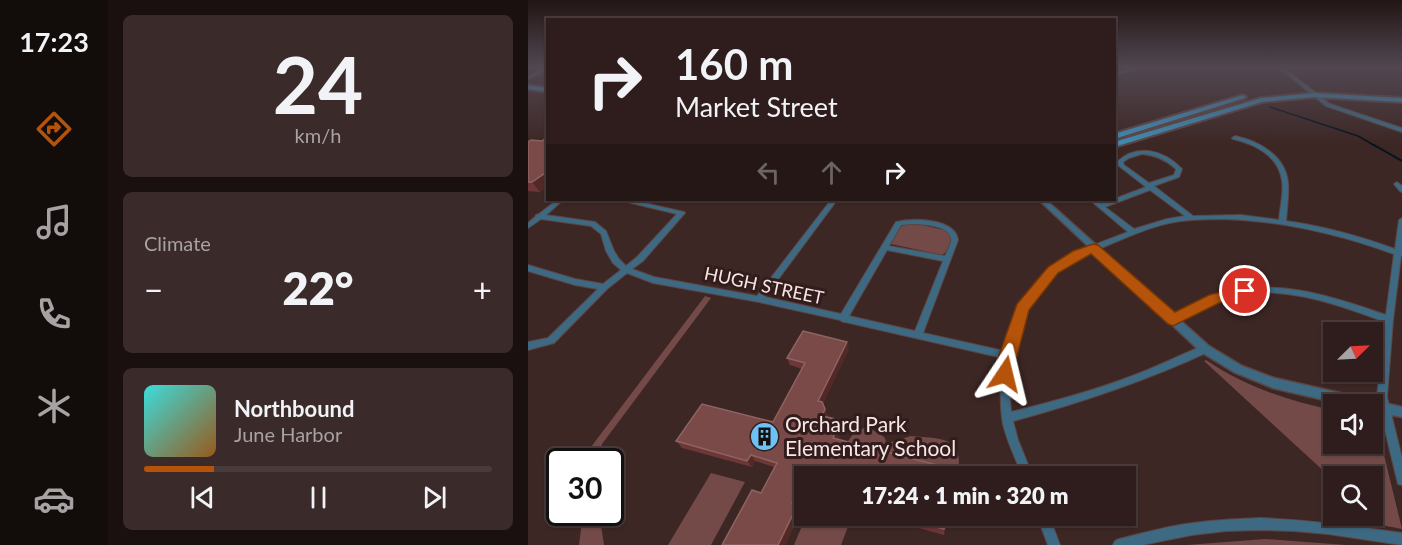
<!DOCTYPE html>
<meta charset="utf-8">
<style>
:root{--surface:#2e1d1c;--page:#3a2a29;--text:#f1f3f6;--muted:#a7a2a3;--line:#493b3b;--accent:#b45309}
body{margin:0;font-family:Lato,sans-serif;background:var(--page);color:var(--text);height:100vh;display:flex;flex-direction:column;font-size:22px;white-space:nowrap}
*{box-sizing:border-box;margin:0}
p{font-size:20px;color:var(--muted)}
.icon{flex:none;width:33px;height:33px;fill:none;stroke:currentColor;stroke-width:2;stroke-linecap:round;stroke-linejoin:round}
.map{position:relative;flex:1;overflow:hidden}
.side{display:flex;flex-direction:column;gap:15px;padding:15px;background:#19100f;width:420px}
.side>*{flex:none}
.hud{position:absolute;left:18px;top:18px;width:570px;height:183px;border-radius:0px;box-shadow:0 2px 4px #0004,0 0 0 2px var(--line);background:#2e1d1c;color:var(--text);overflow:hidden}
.needle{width:39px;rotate:66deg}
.buttons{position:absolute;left:795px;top:322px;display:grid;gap:12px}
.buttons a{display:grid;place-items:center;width:60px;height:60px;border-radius:0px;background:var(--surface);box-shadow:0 2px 4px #0004,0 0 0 2px var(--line);font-size:30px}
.speed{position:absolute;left:18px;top:448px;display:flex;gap:12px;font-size:30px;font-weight:700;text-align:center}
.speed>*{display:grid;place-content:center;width:78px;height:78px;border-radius:50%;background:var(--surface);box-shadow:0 2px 4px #0004,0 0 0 2px var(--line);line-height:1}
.speed .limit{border:3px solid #111;border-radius:9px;background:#fff;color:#111}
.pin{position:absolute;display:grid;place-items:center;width:51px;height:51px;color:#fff;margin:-26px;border:3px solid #fff;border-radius:50%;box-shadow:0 2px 6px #0007}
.me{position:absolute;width:66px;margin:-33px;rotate:10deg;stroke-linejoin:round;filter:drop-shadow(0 0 4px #0008)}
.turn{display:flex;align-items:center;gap:21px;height:126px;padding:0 30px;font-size:27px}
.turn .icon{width:78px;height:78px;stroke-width:2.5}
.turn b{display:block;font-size:42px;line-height:51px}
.lanes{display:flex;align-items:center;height:57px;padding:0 30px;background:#0003;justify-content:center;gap:30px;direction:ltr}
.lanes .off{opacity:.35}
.big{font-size:45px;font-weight:800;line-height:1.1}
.side .tile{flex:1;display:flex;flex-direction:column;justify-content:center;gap:9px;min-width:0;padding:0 21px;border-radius:9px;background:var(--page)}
.side .dial{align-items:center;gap:0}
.dial b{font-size:78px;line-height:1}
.song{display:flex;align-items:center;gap:18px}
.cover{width:72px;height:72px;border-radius:9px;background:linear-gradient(135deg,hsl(180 70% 55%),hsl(30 70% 35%))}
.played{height:6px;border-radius:3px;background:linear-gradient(90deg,var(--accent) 20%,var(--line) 20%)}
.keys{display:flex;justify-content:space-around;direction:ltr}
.heat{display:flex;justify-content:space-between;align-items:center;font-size:33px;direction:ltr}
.trip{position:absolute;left:266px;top:466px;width:342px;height:60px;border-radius:0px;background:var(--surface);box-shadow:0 2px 4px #0004,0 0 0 2px var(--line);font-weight:800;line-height:60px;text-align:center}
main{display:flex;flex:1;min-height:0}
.dock{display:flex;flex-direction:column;width:108px;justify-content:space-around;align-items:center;background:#120c0b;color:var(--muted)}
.dock .icon{width:42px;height:42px}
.dock .active{color:var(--accent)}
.dock b{font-size:27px;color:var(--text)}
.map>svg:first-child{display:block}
</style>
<main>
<nav class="dock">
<b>17:23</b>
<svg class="icon active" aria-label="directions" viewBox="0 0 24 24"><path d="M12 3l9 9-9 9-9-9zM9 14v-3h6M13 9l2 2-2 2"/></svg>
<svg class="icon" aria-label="music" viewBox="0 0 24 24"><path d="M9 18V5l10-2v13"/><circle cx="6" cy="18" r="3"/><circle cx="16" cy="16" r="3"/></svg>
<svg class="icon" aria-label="phone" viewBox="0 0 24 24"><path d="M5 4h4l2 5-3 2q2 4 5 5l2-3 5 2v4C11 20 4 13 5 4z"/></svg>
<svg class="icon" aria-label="climate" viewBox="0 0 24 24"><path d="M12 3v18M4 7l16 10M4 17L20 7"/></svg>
<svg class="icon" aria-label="car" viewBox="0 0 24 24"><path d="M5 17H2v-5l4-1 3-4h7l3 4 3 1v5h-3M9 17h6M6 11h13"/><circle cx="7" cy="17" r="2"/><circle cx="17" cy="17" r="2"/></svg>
</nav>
<section class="side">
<div class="tile dial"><b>24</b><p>km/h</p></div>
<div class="tile"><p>Climate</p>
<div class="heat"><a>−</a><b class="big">22°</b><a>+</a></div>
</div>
<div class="tile">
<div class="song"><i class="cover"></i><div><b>Northbound</b><p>June Harbor</p></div></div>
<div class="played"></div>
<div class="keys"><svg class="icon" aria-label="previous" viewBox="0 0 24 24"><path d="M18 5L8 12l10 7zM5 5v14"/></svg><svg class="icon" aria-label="pause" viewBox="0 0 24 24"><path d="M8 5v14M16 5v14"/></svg><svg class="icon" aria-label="next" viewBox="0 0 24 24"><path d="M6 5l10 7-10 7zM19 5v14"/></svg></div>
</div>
</section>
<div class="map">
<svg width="874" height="545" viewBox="0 0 874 545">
<rect width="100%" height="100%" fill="#3d2725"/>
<path fill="#734a48" d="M385 223 421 231 424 238 418 252 414 255 363 244 371 227Z
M177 296 183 298 74 444 71 462H61L63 447Z
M678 360C716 386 760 401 805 410L806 444H844L845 418H847L874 529 817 518 816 516H844V477H806L805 485 799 474 676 361Z
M340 427 356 437 358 441 351 456 316 447 327 431Z
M383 436C415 439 438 436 429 477L358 458 363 442Z
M183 473 217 482 183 545H140Z
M55 513H71L76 545H51Z
M278 516H324L313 545H266Z
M737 539 818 545H659Z"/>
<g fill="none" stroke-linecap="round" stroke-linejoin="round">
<path stroke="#03141e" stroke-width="1.5" d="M742 107 830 136 849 147"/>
<path stroke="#03141e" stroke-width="2" d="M846 145 874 161"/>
<defs>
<path id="minor" d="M16 67H20V69L0 79V76Z
M609 67H617L586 75V73Z
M750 67H755L802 104 874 128V132L798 106Z
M764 67H815L813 68H766Z
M707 136C731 141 758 156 760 183 761 195 759 208 758 221 795 226 831 236 867 249L871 220 874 218V256H873L865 320 859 397 874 458V485L870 484 869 480 849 397 857 322C806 303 748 282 693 298 677 303 662 313 648 322H642L641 320 642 318C656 309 671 300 687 295 743 276 804 296 858 315L866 254C811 234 755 221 697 219 680 219 663 219 647 222 623 226 600 237 578 246 562 252 547 258 533 268 487 300 478 361 483 412 524 402 565 391 604 376 629 367 652 355 677 345L680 346 681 349 680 352C617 381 552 403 485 421L490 440 505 477H495C488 459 479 442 475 424 471 402 473 379 475 358L317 322H315L312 320 231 302 125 283 99 273 79 289 26 343 0 350V342L20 338 70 289 47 285 0 271V265L47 279 75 284 93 270 85 263 78 251 73 234 63 226 13 219 0 228V223L7 217 8 215 11 214 29 200H35L18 215 67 222 78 231 86 251 91 259 98 266 109 257 149 214 95 201 94 200H103L156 212 157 213 156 214 115 261 104 269 126 277 229 296 303 200H309L237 297 313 314 368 222C385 218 427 218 430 240L395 333 476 351C484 314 502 279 536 259 556 248 579 240 600 232L562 200H568L573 204 618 187 591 166 589 162C609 143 636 150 654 169L651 177 626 186 665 216 713 215 751 220C752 207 756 193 754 181 751 156 727 144 705 139L704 138ZM614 154C628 155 638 160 648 169L646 175 621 183 596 165 595 162 601 158ZM622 190 657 216 639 219 606 229 577 207ZM383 224C393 224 421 225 423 238 424 243 419 251 417 256L361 246 373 225ZM359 250 415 261 387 331 321 316Z
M869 182 874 186V192L872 191 866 184Z
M509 516H521L532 545H520Z
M732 518C780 520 827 526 874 533V545L800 534 766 531 732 530 698 531 664 535 614 545H585L587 541 591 539C616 533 640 526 665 523 687 520 709 519 732 518Z"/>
<path id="tertiary" d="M511 200H518L681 346 714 366 746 378 874 407V417L844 411V405H818L745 388 706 372 673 352Z"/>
<path id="secondary" d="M0 85 20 88V92L0 89Z
M786 93 874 98V102L786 97 734 102 586 147V142L733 98Z
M715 95 718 97 717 98 586 139V134Z"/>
</defs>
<use href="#minor" stroke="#5b4644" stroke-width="2"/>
<use href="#tertiary" stroke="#5b4644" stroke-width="3"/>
<use href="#secondary" stroke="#5b4644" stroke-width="4"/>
<use href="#minor" fill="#3e6982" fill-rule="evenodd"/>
<use href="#tertiary" fill="#3e6982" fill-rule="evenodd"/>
<use href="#secondary" fill="#4089b2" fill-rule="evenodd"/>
</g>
<path fill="#6c3736" d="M20 138V186L12 192 0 191V142L14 141Z
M321 349 295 403 300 416V417L316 427 310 440 276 477V492L270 505 274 510 257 545H194L233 493 246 467 227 461 224 467 154 448 148 441 245 422 274 369 262 365 259 358Z
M347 516H421L416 535Z"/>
<path fill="#532927" d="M20 171V186L12 192 4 182Z
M319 342 321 349 293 408 290 401Z
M297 409 300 416 297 423 294 416Z
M313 420 316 427 308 445 305 438Z
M223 455 227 461 224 467 219 461Z
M273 484 276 489V492L270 505 274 510 257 545H250L264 503Z
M419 516H421L416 535V529Z"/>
<path fill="#7a4a49" stroke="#8e6362" stroke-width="1.5" d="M18 138H20V171L4 182H0V142L3 140 14 141Z
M275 331 319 342 290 401 294 402 297 409 294 416 313 420 305 438 432 471 430 477H276V485L273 484 264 503 270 504 250 545H194L224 490 233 493 249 463 223 455 219 461 148 441 174 404 245 422 277 363 259 358Z
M367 516H419L416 529Z"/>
<linearGradient id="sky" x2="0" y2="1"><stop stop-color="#221514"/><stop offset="0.47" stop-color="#514751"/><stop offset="1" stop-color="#514751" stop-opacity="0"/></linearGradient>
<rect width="874" height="143" fill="url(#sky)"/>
<path fill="#b45309" stroke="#753606" stroke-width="1.5" d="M565 244 570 245 647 312 681 295 717 286 724 291 722 295 691 303 645 326 640 324 563 254 530 273 501 310 483 379 477 381 471 379 469 374 471 355 489 304 520 267 545 251Z"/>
<defs>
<symbol id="building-disc" viewBox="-11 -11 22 22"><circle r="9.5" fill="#6ec2f3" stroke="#331d1c"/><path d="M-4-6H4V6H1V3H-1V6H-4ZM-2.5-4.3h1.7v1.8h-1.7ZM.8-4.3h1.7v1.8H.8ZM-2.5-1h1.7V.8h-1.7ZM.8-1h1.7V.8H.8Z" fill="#111"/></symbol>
</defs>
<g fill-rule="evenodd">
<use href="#building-disc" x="220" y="420" width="33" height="33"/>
</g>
<g text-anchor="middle" stroke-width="6" stroke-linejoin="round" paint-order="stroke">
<g font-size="18" fill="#f7e7e6" stroke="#331d1c">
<text transform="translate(236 286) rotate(12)" y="6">HUGH STREET</text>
</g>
<g font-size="21" fill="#f7e7e6" stroke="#331d1c" text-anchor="start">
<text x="257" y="432">Orchard Park<tspan x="257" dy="24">Elementary School</tspan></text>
</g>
</g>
</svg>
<div class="buttons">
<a><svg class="needle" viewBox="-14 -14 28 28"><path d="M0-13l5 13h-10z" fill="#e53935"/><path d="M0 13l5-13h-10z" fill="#a7a2a3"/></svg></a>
<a><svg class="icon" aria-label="sound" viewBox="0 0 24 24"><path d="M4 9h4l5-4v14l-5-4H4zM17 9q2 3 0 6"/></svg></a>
<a><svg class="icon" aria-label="search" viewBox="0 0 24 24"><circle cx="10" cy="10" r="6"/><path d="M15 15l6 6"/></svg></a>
</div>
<div class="speed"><div class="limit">30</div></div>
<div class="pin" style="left:717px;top:291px;background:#d93025"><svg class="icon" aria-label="arrive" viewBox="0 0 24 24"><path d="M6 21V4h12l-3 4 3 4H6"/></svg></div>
<svg class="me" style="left:477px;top:374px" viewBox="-20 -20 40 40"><path d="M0-17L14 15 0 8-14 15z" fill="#b45309" stroke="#fff" stroke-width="4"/></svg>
<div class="trip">17:24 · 1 min · 320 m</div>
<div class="hud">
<div class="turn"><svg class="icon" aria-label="right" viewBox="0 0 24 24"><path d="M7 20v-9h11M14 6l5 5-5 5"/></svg><div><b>160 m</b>Market Street</div></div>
<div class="lanes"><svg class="icon off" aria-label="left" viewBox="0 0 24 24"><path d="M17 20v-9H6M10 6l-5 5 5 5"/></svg><svg class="icon off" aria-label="ahead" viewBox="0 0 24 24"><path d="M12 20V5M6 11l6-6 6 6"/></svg><svg class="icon" aria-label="right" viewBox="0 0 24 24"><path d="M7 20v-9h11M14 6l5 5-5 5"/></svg></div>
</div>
</div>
</main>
